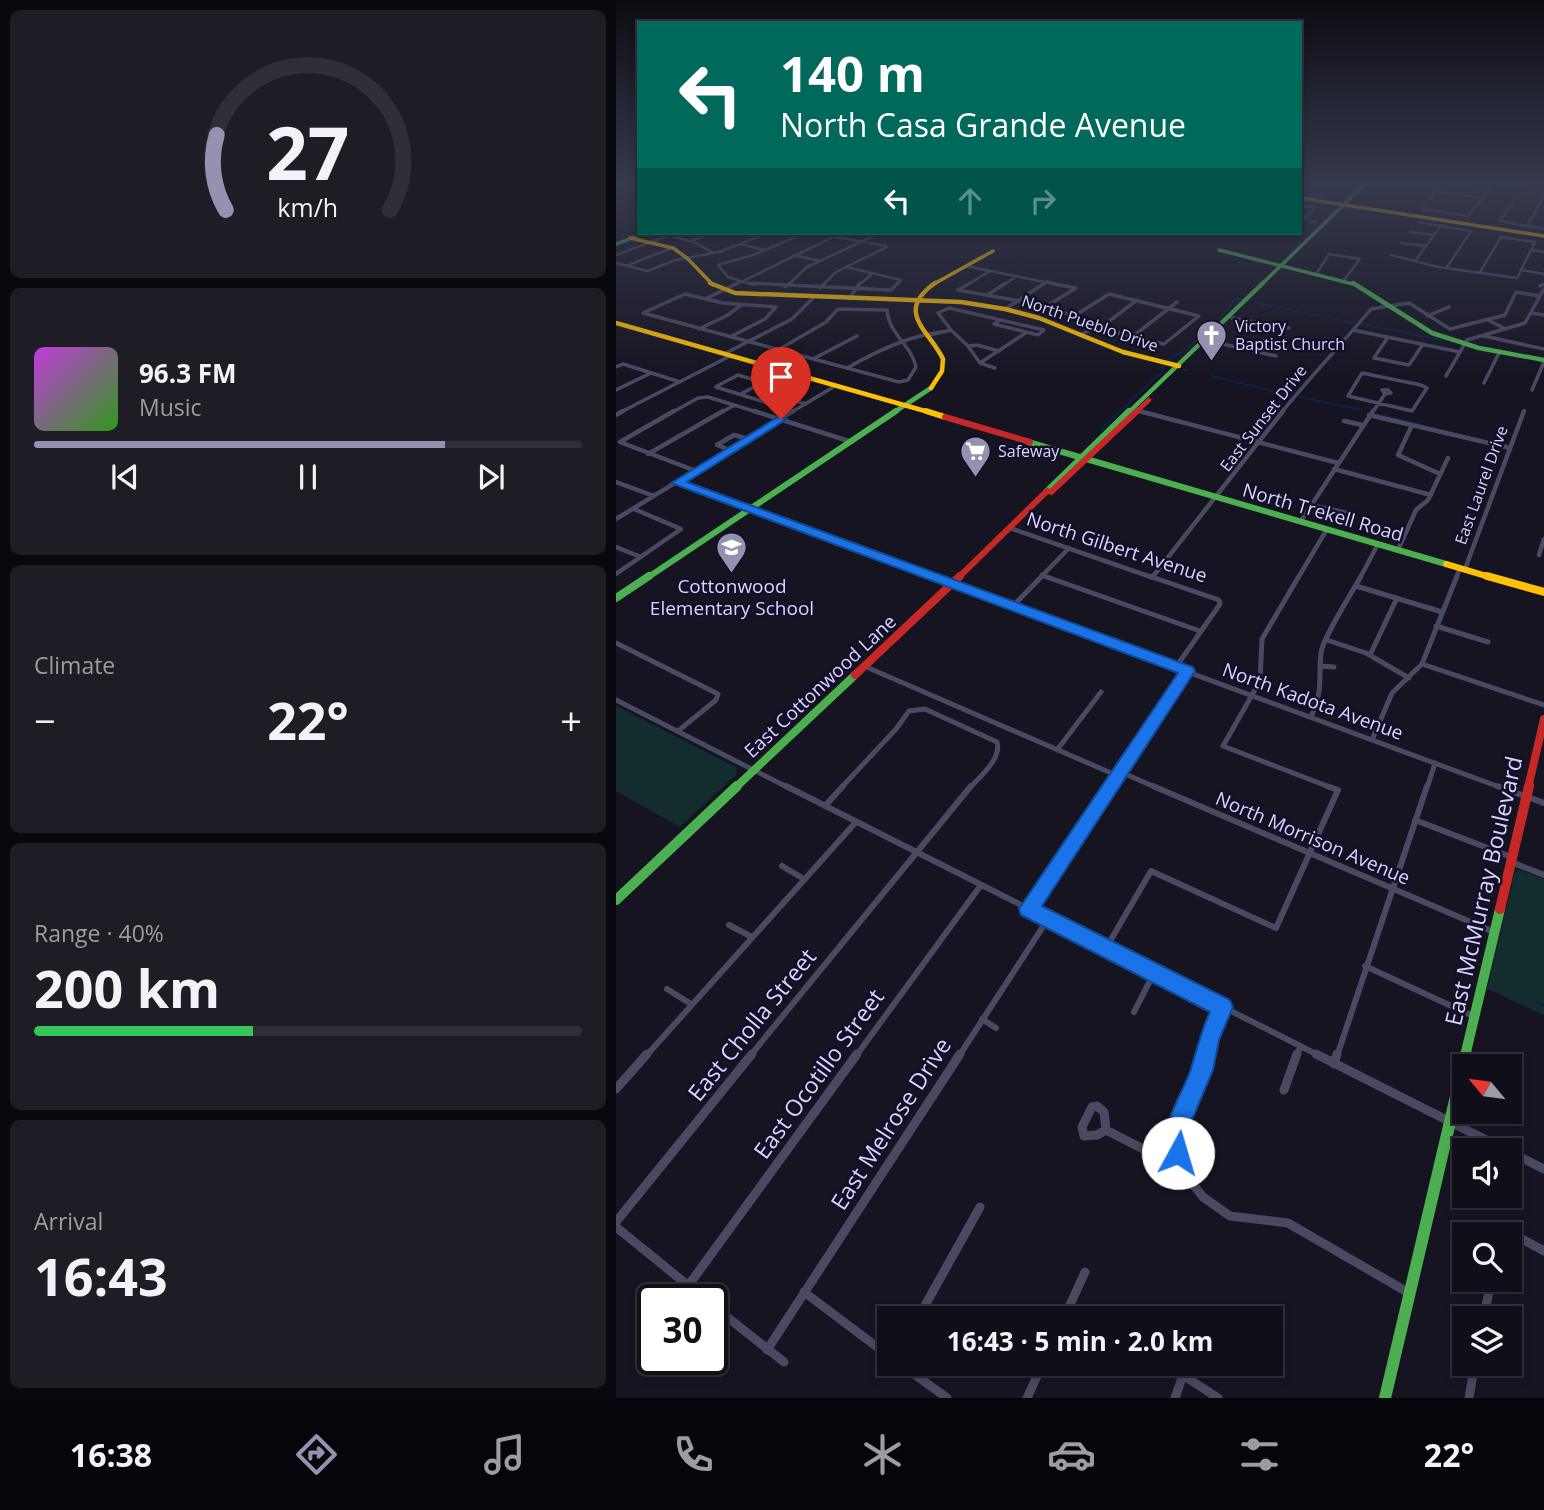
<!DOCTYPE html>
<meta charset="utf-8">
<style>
:root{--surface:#100f19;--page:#1e1d26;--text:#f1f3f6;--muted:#9c9ca2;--line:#302f38;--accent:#9591b1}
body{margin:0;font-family:"Open Sans",sans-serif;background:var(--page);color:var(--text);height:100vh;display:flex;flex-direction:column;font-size:26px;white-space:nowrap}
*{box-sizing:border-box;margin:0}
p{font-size:23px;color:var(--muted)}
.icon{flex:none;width:38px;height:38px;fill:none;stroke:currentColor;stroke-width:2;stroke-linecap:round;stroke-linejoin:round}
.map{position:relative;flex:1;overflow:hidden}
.side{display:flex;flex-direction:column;gap:10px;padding:10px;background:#09080e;width:616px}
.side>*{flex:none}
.hud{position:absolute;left:21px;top:21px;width:665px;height:214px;border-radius:0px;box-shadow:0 4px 10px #0003,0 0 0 2px var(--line);background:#00695c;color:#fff;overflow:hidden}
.needle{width:46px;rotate:299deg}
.fabs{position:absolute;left:836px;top:1054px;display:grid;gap:14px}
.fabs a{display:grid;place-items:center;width:70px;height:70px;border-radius:0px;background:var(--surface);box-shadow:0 4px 10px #0003,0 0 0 2px var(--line);font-size:35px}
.speed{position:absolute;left:21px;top:1284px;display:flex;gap:14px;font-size:35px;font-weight:700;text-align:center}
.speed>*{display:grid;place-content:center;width:91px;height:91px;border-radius:50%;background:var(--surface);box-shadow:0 4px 10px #0003,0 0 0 2px var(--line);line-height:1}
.speed .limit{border:4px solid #111;border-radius:10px;background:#fff;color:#111}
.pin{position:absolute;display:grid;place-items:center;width:60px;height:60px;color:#fff;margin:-72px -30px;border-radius:50% 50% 50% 0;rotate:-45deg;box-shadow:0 0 7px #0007}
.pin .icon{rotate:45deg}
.me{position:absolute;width:77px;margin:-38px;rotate:6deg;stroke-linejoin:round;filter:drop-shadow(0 0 5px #0008)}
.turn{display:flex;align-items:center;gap:24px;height:147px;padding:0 28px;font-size:32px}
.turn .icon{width:91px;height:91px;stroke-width:2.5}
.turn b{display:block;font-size:49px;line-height:60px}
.lanes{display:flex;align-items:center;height:66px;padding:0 28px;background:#0003;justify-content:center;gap:35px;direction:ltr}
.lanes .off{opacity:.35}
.big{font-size:52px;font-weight:700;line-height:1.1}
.side .widget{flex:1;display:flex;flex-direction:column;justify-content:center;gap:10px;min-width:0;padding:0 24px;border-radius:10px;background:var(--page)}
.side .dial{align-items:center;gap:0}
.dial svg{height:182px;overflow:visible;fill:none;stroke:var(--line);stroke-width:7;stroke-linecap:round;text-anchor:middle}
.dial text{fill:var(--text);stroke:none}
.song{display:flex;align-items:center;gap:21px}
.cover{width:84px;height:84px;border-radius:10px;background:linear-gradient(135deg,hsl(290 70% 55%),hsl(110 70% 35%))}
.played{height:7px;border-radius:4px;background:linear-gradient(90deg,var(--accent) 75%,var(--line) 75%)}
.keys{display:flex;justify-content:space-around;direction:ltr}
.heat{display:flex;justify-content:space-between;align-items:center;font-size:38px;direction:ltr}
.charge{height:10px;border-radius:5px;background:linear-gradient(90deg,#34c759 40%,var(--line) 0)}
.trip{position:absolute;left:261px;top:1306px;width:406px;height:70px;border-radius:0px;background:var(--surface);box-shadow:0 4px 10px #0003,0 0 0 2px var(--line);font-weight:700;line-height:70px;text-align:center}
.menu{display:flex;height:112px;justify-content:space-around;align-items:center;background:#06060a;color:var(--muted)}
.menu .icon{width:49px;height:49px}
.menu .selected{color:var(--accent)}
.menu b{font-size:32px;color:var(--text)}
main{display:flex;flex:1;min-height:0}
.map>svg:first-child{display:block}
</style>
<main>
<section class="side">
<div class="widget dial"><svg viewBox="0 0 100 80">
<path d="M14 69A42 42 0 1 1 86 69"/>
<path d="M14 69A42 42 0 0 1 10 36" stroke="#9591b1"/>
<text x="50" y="56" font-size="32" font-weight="700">27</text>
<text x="50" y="72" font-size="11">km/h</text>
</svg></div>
<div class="widget">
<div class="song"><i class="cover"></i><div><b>96.3 FM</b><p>Music</p></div></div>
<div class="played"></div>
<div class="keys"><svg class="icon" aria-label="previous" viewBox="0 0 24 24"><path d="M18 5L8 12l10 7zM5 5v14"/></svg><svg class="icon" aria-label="pause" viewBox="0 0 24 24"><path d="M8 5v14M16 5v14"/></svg><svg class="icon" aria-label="next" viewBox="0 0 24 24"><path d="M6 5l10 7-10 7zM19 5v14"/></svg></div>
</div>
<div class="widget"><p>Climate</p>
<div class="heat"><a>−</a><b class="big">22°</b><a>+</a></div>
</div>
<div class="widget"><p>Range · 40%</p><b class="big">200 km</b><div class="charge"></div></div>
<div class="widget"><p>Arrival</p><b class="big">16:43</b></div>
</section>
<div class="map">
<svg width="928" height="1398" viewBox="0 0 928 1398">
<rect width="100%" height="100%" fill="#161421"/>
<path fill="#132c2d" d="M0 706 120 767 121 774 64 827 0 791Z
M904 870 928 879V1015L871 989 899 871Z"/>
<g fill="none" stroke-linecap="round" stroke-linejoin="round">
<path stroke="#0d2144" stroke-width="2" d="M636 302 738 323
M611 310 618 300 623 299
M746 324 825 340
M551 360 571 349 610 311
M567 370H571
M595 376 674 395
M683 397 746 410
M761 414 807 425
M485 429 547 371 546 364
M921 1002 928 1005"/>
<path stroke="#4a4962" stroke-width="2.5" d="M825 183 806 209 852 216 874 189 829 183
M885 183 928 189
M818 191 868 198
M928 196 902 193 884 221 928 229
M684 205 699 208 691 216
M684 215 691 216 684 222
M693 222H701
M803 222 855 231
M911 226 928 196
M794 232 818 235
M198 233 270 246
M52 235 80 243 97 253
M77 240 97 233
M785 243 810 246
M124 244 148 250
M915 250 928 252
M0 255 59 233
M177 255 205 261
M775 255 822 267 901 278 919 242 885 237 864 272
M799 261 824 227
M0 263 31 271 60 260 103 252 152 233
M10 266 56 248
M350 266 443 285
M230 267 285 280 280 285
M831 267 855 231
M905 270 928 274
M701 273 713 254 744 259 728 280
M119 285 219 236
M138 285 112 277 102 265 137 255 189 233
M172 285 191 267 264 233
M207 285 220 272 271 247
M243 285 257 273
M351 285 374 271
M388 285 401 276
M426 285 432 281"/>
<path stroke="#4a4962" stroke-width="3.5" d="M132 283 275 290 282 283
M434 283 460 288
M924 286 928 284
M169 287 174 283
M204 288 209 283
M342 290 431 306 495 331 548 344 583 316
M342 290 354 283
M373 294 390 283
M89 299 122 283
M233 299 244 283
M431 306 460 288
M389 309 429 283
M27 313 283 382 292 380 300 367C295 344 273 335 271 310L222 309 210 322 162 350
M27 313 69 294 107 303 160 307
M916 313 928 315
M458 316 493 294 583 316
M811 316 833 307
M616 318 673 328
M872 320 890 329
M83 329 112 315 125 305
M335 330 352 346 364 363 411 332
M737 330 844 352
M331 331 335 330 322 313 333 308 428 330 422 335 378 324 384 320
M463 335 488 325 521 300
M868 336 928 349
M114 337 149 319 160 307
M516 337 561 302
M772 337 758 358 793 365 807 344
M593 341 660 356
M352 346 361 345 383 351
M108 354 176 319 197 298
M197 359 241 336
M364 363 379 368
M0 367 7 364 64 382
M231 368C263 350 294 335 331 331L313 335
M746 373 805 385 811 388 796 411 732 396Z
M830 376 851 340 909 323 928 289
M868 383 884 351
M101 386 122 375 180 392
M100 387 158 405 180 392
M0 390 35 373
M766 390H772L775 393 769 394Z
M916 390 928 362
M125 394 147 382
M170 398 190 404
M521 411 530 413
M3 413 114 356
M55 413 82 398 92 397 144 413
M104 413 117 406
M174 413 219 386
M665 413C694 377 725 345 755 309L793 303 834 329 889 315 900 292 923 296
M756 413 769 394"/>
<path stroke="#4a4962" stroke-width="4.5" d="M58 411 4 442 80 471
M138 411 236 442
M523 411 722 463
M0 415 7 411
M753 415 894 448
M728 421 746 425
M796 425 782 455 824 474
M114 450 101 445 118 435 133 439
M32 454 107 411
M718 469 815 495
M0 482 38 496
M61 483 317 578
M695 505 731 513
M0 519 177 411
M685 521 757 411
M394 528 538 578
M0 547 25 557
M782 550 800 510 812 500 832 458
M923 555 928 539
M849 569 908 411
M0 574 65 529 18 509
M426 575 433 578
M538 575 667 411
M424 578 453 548
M682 578 711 529
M744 578 762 544
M840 578 844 568"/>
<path stroke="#4a4962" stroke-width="5" d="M312 576 886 788
M428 576 584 631
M533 576 603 600 604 604 560 667
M683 576 646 639 644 681 607 746 716 788
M740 586 826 612
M396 607 426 576
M820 626 872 642
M711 640 750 653 793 678
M0 643 102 694 100 700 62 731
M754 655 781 598
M806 664 928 705
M248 666 502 776
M704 666 718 667
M0 700 173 788
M695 717C708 687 702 682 705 653 707 637 736 593 745 576
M756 740 776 693 806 664 841 576
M441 750 485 692
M505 772 541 788
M225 788 280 729 293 711 309 709 381 742C386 759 364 776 354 788
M493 788 571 671
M811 788 819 763"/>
<path stroke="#4a4962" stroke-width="6" d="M170 786 704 1056
M537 786 878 932
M881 786 928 803
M209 806 227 786
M799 820 895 857
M895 862 928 875
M166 866 188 879
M412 909 494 786
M113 925 136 937
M490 948 535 871 660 928 722 790 711 786
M749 966 859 1017
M51 989 75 1004
M518 1012 538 973
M366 1019 380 1028
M30 1056 240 822
M134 1056 355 786
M240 1056 365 885
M343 1056 432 919
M589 1056 592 1039 607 1008
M681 1056 684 1047
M721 1056 811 786"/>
<path stroke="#4a4962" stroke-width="9" d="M589 1054 586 1070 563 1122 561 1153 570 1176 587 1197 614 1216 672 1223 793 1293
M700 1054 890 1150
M718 1064 721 1054
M0 1089 31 1054
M668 1090 681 1054
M481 1106 488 1112 490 1130 481 1135 468 1136 466 1127 476 1107Z
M490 1130 537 1154 561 1153
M894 1152 928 1169
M0 1222 136 1054
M0 1227 90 1300
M883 1234 884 1227 928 1251
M72 1286 241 1054
M188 1292 273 1356
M96 1305 168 1362
M302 1318 364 1207
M448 1318 469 1272
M868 1318 875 1279
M151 1350 344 1054
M283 1363 331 1398
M411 1398 427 1363
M559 1398 567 1375 602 1398
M853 1398 859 1363"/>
<path stroke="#4caf50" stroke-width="3.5" d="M0 244 29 233
M603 250 741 285
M645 285 750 183"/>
<path stroke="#4caf50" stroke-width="4.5" d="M737 283 816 333 863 348 928 360
M277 413 315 388
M512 413 647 283"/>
<path stroke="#4caf50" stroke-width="6" d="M412 442 830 564
M431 491 513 411
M31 578 280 411"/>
<path stroke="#4caf50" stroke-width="8" d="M0 598 33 576
M119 788 239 675"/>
<path stroke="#4caf50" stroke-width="10" d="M0 900 121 786
M849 1056 884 909"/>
<path stroke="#4caf50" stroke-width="12" d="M769 1398 850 1054"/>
<path stroke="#ffc107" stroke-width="3.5" d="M684 198 928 236
M14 238 57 248 71 258 97 285
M316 285 377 251"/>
<path stroke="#ffc107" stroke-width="4.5" d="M94 283 119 293 345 302 389 309 423 318 507 352 563 366
M0 323 316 413
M315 388 326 371 327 359C313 330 278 312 319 283"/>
<path stroke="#ffc107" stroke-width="6" d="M310 411 329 417
M830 564 877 578"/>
<path stroke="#ffc107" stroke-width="8" d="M871 576 928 592"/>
<path stroke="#c62828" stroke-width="4.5" d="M519 413 533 400"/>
<path stroke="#c62828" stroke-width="6" d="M329 417 414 442
M435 492 521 411
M342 578 431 491"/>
<path stroke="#c62828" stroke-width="8" d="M239 675 344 576
M912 788 928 719"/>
<path stroke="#c62828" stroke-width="10" d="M884 909 913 786"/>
</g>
<linearGradient id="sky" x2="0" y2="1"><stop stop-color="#0c0b12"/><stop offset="0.48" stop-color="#363a4e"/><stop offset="1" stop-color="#363a4e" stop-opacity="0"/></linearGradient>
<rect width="928" height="379" fill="url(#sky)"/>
<path fill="#1a73e8" stroke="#114b97" stroke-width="2" d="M162 417 171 419 71 482 577 667 579 671 426 906 614 1000 617 1007 603 1040 597 1070 575 1122 574 1153 570 1161 562 1165 553 1161C540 1129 565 1098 575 1069 581 1049 585 1031 594 1012L405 915 403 909 562 673 55 483Z"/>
<defs>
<symbol id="church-pin" viewBox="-11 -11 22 30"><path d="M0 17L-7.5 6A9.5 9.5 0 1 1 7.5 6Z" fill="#9591b1" stroke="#130f26"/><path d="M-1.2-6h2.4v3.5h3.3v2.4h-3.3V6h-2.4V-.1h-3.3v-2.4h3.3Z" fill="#fff"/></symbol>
<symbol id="supermarket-pin" viewBox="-11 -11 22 30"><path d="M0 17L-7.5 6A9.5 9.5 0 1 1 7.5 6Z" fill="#9591b1" stroke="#130f26"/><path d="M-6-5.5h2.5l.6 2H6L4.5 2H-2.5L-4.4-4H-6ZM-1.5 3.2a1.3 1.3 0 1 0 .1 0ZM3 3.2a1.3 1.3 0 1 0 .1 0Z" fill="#fff"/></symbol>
<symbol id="school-pin" viewBox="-11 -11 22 30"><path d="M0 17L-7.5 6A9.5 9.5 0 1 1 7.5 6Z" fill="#9591b1" stroke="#130f26"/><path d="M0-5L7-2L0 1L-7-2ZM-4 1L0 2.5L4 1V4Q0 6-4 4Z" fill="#fff"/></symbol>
</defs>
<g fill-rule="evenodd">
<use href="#church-pin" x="578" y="318" width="35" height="47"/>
<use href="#supermarket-pin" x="342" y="434" width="35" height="47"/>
<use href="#school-pin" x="98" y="530" width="35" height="47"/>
</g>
<g text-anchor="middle" stroke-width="5" stroke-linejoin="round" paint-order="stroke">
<g font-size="16" fill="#d9d4ff" stroke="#130f26">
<text transform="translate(474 323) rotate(19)" y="6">North Pueblo Drive</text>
<text transform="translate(647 418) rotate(-52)" y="6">East Sunset Drive</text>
<text transform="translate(865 485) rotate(-70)" y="6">East Laurel Drive</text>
</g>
<g font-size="16" fill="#d9d4ff" stroke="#130f26" text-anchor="start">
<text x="619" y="332">Victory<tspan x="619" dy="18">Baptist Church</tspan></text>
<text x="382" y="457">Safeway</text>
</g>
<g font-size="19" fill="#d9d4ff" stroke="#130f26">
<text transform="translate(707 512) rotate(16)" y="7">North Trekell Road</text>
<text transform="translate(501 547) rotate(18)" y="7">North Gilbert Avenue</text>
<text transform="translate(204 686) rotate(-43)" y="7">East Cottonwood Lane</text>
<text transform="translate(697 701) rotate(20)" y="7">North Kadota Avenue</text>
<text transform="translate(697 838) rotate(23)" y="7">North Morrison Avenue</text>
</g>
<g font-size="19" fill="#d9d4ff" stroke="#130f26">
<text x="116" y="593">Cottonwood<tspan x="116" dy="22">Elementary School</tspan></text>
</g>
<g font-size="23" fill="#d9d4ff" stroke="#130f26">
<text transform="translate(868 891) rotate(-77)" y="8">East McMurray Boulevard</text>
<text transform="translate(136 1025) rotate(-51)" y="8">East Cholla Street</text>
<text transform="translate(203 1074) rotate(-54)" y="8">East Ocotillo Street</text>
<text transform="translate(275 1124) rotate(-57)" y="8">East Melrose Drive</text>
</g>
</g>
</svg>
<div class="fabs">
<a><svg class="needle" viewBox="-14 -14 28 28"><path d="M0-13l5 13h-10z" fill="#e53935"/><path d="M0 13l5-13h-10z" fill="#9c9ca2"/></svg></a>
<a><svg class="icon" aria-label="sound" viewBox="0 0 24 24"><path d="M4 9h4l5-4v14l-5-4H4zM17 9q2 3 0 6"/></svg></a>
<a><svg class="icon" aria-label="search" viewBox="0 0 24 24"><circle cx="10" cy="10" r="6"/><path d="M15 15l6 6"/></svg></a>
<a><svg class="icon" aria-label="layers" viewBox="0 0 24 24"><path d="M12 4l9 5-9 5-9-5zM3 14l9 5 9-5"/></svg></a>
</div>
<div class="speed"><div class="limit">30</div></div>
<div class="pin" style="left:165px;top:419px;background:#d93025"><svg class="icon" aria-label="arrive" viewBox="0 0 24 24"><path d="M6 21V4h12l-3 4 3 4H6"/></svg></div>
<svg class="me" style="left:562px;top:1153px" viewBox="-20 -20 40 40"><circle r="19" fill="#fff"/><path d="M0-13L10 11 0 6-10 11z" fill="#1a73e8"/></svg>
<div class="trip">16:43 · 5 min · 2.0 km</div>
<div class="hud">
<div class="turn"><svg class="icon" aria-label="left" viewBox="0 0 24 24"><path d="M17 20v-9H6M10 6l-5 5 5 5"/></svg><div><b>140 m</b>North Casa Grande Avenue</div></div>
<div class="lanes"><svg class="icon" aria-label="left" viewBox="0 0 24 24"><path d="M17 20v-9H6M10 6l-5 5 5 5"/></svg><svg class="icon off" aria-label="ahead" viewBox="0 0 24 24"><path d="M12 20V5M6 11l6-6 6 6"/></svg><svg class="icon off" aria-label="right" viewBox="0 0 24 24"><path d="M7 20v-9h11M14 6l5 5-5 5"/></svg></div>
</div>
</div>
</main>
<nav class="menu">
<b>16:38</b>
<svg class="icon selected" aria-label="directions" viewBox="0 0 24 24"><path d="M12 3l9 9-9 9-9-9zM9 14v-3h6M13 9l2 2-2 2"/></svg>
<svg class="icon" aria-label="music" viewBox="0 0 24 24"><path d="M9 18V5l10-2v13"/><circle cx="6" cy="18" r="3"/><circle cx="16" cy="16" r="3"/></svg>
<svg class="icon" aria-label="phone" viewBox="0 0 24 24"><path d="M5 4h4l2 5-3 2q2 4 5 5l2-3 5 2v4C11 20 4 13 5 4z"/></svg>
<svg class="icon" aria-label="climate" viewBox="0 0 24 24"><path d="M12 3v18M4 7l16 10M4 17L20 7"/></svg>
<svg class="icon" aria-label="car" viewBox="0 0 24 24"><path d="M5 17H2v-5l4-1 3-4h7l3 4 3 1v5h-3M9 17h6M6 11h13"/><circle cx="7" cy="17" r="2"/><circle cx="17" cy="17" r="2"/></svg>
<svg class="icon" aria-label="filters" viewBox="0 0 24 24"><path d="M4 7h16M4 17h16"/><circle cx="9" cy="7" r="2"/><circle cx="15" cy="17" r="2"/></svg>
<b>22°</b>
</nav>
